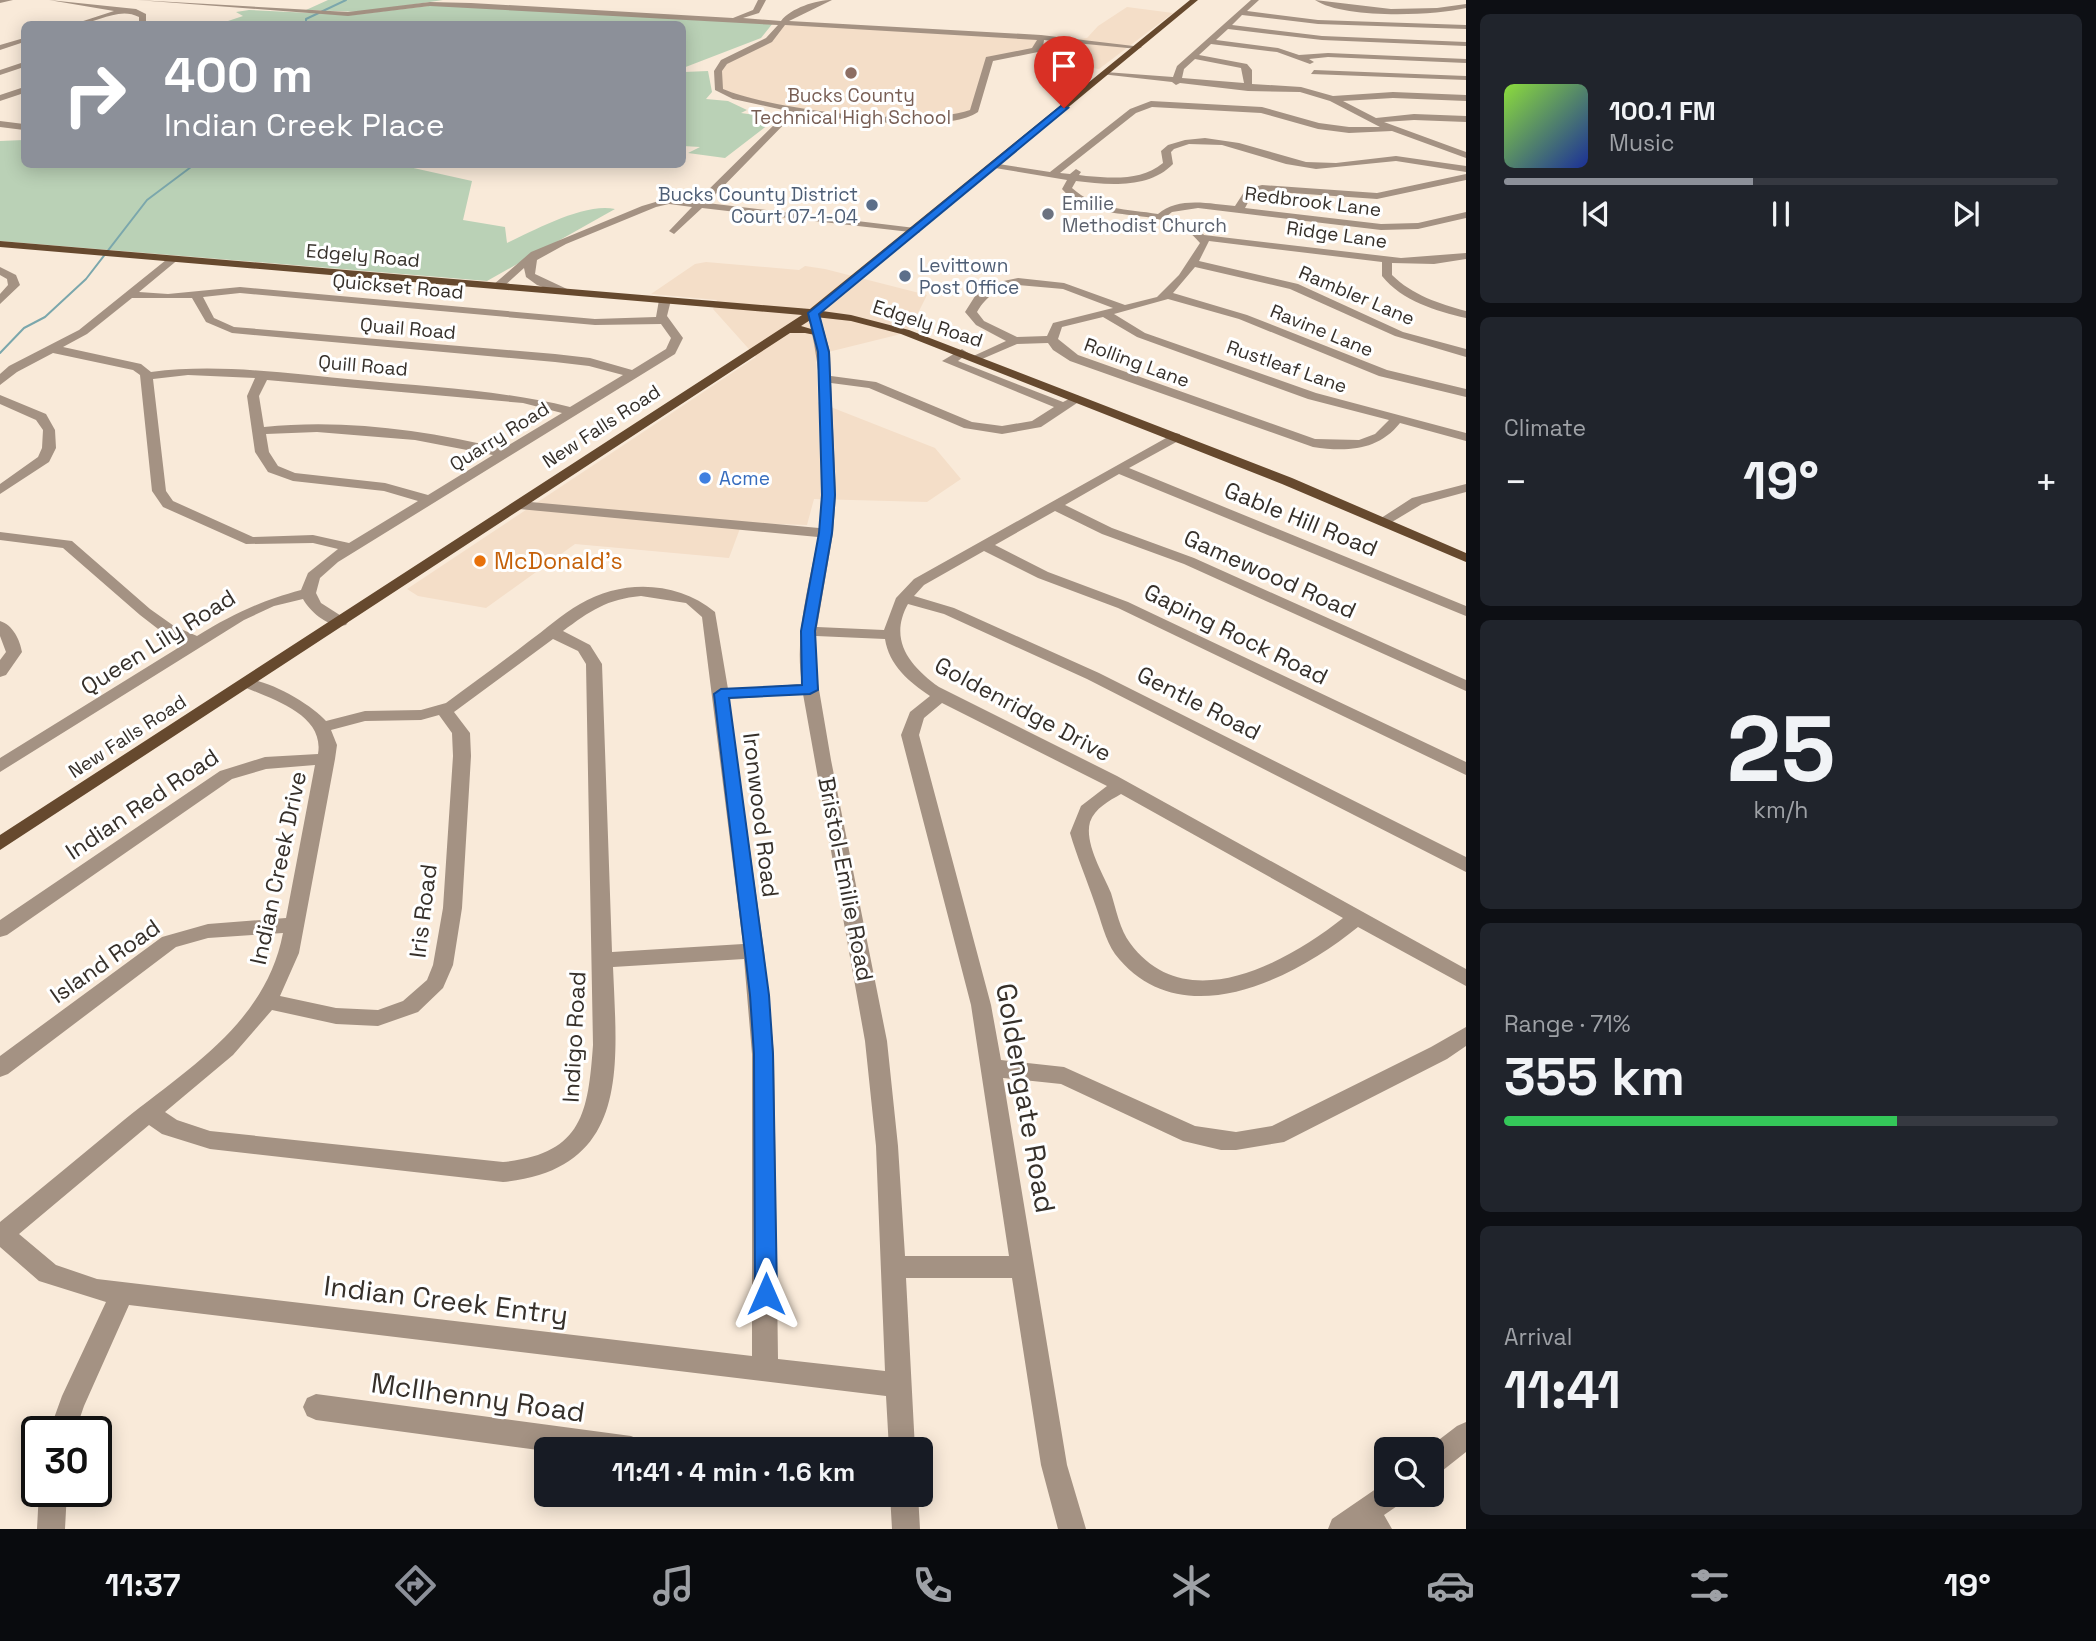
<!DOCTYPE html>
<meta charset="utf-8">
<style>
:root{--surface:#171b24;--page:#20242c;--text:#f1f3f6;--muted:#9ea1a6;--line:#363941;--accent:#8c9099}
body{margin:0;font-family:"Space Grotesk",sans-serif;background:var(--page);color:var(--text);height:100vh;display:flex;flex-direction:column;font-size:26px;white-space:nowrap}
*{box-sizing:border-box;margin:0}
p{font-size:23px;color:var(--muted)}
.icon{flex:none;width:38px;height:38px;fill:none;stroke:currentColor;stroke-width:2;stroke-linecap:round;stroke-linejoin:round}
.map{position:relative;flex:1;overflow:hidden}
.panel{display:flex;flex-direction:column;gap:14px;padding:14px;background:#0d0f14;width:630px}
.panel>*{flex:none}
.top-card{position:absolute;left:21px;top:21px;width:665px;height:147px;border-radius:10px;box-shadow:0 4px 18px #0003;background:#8c9099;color:#fff;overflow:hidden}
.buttons{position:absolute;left:1374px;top:1437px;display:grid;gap:14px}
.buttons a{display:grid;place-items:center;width:70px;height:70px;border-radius:10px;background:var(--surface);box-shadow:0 4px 18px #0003;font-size:35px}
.speed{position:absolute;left:21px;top:1416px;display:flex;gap:14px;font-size:35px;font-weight:700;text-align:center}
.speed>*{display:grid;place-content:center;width:91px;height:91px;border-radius:50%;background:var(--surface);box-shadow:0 4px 18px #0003;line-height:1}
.speed .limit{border:4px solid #111;border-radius:10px;background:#fff;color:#111}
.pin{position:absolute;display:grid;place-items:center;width:60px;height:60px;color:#fff;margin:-72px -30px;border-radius:50% 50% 50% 0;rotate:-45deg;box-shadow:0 0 7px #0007}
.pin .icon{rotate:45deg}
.me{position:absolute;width:77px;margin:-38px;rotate:0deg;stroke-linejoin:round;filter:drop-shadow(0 0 5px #0008)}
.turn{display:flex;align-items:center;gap:24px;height:147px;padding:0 28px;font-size:32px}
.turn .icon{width:91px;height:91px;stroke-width:2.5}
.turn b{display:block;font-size:49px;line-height:60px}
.big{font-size:52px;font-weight:600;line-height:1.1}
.panel .card{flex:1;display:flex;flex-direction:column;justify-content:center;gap:10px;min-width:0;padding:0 24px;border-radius:10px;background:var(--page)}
.panel .dial{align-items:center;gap:0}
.dial b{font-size:91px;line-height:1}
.song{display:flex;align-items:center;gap:21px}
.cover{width:84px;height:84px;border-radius:10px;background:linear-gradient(135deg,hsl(90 70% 55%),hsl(230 70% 35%))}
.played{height:7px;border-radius:4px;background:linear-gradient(90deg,var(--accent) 45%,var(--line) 45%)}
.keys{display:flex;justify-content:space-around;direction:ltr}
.heat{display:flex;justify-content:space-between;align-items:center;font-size:38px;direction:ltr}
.charge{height:10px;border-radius:5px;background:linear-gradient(90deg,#34c759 71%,var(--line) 0)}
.trip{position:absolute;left:534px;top:1437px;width:399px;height:70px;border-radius:10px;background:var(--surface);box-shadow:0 4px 18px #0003;font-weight:600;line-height:70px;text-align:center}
.dock{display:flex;height:112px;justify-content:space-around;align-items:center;background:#090b0e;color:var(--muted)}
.dock .icon{width:49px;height:49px}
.dock .on{color:var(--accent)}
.dock b{font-size:32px;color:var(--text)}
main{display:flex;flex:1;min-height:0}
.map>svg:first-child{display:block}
</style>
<main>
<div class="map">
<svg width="1466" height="1529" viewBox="0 0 1466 1529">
<rect width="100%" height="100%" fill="#f9ead9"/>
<path fill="#f4dec8" d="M1127 7 1173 13 1099 69 1042 60 1065 41 1087 38 1098 26Z
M781 22 1041 37 1039 47 991 58 973 114 955 121 873 119 737 99 721 92 719 67 765 43Z
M706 262 799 270 805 266 825 269 927 295 911 327 897 335 816 355 818 402 935 448 961 479 927 502 814 499 807 525 742 523 729 558 575 544 486 608 418 596 407 589 756 357 713 309 717 300 651 294 695 264Z"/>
<path fill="#bad1b6" d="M328 0H443L363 12 306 10Z
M437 5 773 23 761 38 683 68 684 72 708 71 712 92 706 99 728 101 747 110 741 113 777 118 725 158 688 153 700 147 683 146 682 24H219L243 16 236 12 249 10 351 15Z
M24 140V164L400 165 472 181 463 220 505 227 507 243C534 230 586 202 615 209L487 281 0 241V141Z"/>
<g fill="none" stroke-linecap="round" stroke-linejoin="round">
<path stroke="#7ba7ac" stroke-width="2" d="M306 24V19L346 0
M0 353 24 328 45 317 86 279 147 200 195 164"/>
<path fill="#a49283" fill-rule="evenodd" d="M0 0H13L0 3Z
M49 0 136 9 146 14V24H139V17C118 6 98 24 74 24L114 11Z
M137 0 348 12 430 2 471 3 733 18 753 10 758 0H766L759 13 743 18 781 21C791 8 816 0 832 0L789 21 1041 35 1142 47 1138 49 1044 40 1043 47 1038 52 993 61 978 112C946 134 836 119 796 112L707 203 915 228 920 231 919 233 702 208 674 234 669 231 692 207 669 204 656 207 566 244 537 260 535 274 567 289 569 291 563 294 537 285 526 277 524 268 503 287 493 285 531 252 642 206 669 198 697 201 788 111 733 99 715 90 714 71 721 60 766 38 778 25 430 6 348 16ZM785 25 1037 40 1032 48 986 57 970 110C920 128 772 110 723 89L722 71 727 64 772 42Z
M1251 0H1259L1247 11 1318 20 1466 25V29L1318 24 1242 15 1232 25 1322 36 1466 42V46L1322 40 1228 29 1216 40 1278 48 1299 55 1328 53 1466 59V63L1328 57 1309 59 1314 62 1310 64 1277 52 1211 44 1199 55 1247 64 1252 70V84L1301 87 1333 96 1393 92 1466 95V101L1393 98 1343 101 1376 118 1414 114 1466 116V122L1414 120 1384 122 1466 152V158L1392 131 1349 133 1318 129 1261 113 1152 107 1136 113 1060 173 1070 174 1076 169 1081 172 1079 175 1086 176C1113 178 1141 181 1163 163L1161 151 1168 145 1185 140 1205 138 1239 143 1306 162 1336 163 1396 156 1466 166V172L1396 161 1316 169 1286 164 1222 145 1189 144 1174 149 1171 152 1173 164C1149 189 1108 185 1076 181L1072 188C1096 210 1128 209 1158 214 1178 196 1211 204 1235 206L1246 189 1262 185 1377 193 1466 174V180L1377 199 1262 191 1253 193 1245 208 1381 224 1418 223 1466 212V218L1418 229 1381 230 1198 208 1172 212 1167 216C1182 219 1195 223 1204 235L1401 258 1466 253V259L1434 264 1392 263V275C1412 295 1440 304 1466 311V318C1436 311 1402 301 1382 276V262L1209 241 1199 261 1298 284 1403 332 1466 349V357L1395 336 1290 289 1195 267 1173 293 1247 315 1387 370 1466 389V397L1379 376 1239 319 1168 299 1114 314 1145 333 1316 393 1466 433V441L1400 423C1378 451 1346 452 1313 447L1070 361 1053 350 1048 343 1017 344 975 362 969 358 1006 341 976 325 965 312 977 293 994 283 1018 278 1064 283 1125 305 1157 297 1179 275 1200 243C1167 200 1098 230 1062 189L1067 180 995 168 992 167V163L1050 172 1130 109 1151 101 1262 107 1319 123 1349 127H1380L1330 101 1300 92 1248 91 1180 83 1176 85 1172 82 1101 74 1105 72 1173 77 1177 66ZM1195 59 1241 68 1244 83 1182 78 1184 69ZM1018 285 1063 289 1113 308 1053 323 1047 336 1017 337 984 321 977 312C987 295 998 289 1018 285ZM1103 317 1137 337 1308 399 1389 420 1375 434 1359 440 1315 439 1078 355 1058 339 1062 327Z
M1315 0 1391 9 1437 8 1466 4V8C1433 16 1343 19 1315 0Z
M24 38V42L0 50V45Z
M24 62V67L0 75V70Z
M1314 70 1466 76V80L1311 74Z
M21 88H24V93L0 101V95Z
M0 121 24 124V130L0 127Z
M171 256 180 258 139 292 168 294 240 287 595 319 656 317 659 300 665 297 671 300 667 316 683 338 675 354 338 562 320 578 316 593 321 603 346 619 348 622 346 625C330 629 310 612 303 599L274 606 244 620 0 772V758L186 643 162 632 140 615 63 548 0 540V532L72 541 150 609 174 626 197 636C233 614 260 601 301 590L308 573 338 549 313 543 246 544 163 507 152 491 140 375 133 370 53 353 17 372 0 385V374L9 366 79 330ZM240 293 595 325 661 324 671 338 666 349 632 370 590 358 555 354 234 327 214 318 203 297ZM132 298H192L206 322 232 333 555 362 589 366 623 375 570 407C501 390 430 387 358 380 289 374 220 363 151 372L141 364 63 347 87 334ZM188 375 255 378 247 396 255 452 268 472 293 481 384 491 418 501 349 543 313 535 253 537 173 501 166 491 153 379ZM267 380 523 403 562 413 502 449C425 430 344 419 264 427L259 396ZM317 432 415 440 493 455 428 495 385 483 295 473 278 466 269 452 266 434Z
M0 267 16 275 20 285 0 304V294L8 285 7 279 0 275Z
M813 310 819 313 830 352 831 376 876 382 972 422 1002 426 1032 421 1054 407 942 361 962 349 968 353 958 361 1063 402 1077 395 1083 399 1041 427 1002 434 964 428 869 388 831 383 836 495 833 533 817 627 884 630 896 598 914 579 1175 433 1180 434V440L1129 468 1466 606V616L1461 614 1119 474 1065 505 1112 528 1194 558 1466 680V691L1184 564 1102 534 1055 511 995 545 1048 572 1128 602 1466 762V775L1118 608 1038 578 984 551 924 585 914 596 954 608 1099 673 1466 857V872L1087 679 944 614 908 604C888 640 910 666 939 687L1117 776 1466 969V986L1358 927C1294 979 1180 1038 1115 954 1105 940 1101 920 1095 904 1087 880 1077 857 1070 833L1081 806 1107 786 942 703 924 718 919 735 991 1005 1001 1060 1064 1067 1195 1126 1236 1132 1272 1126 1431 1047 1466 1027V1046L1447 1059 1284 1142 1236 1150H1221L1183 1141 1061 1084 1003 1078 1067 1465 1086 1529H1058L1041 1465 1012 1278H906L915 1449H889L886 1396 129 1305 84 1406 75 1432H49L62 1396 106 1302 39 1281 0 1247V1222C42 1188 83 1154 124 1120 190 1067 266 1022 283 933L208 938 176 947 8 1074 0 1077V1056L162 937 208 924 286 918 315 765 266 769 232 779 7 935 0 937V920L220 771 265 757 318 754C325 714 271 699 242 686L240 683 242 680C262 675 313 705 326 721L365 711 421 710 446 703C473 683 501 663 528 642 545 630 562 614 580 604 623 579 677 581 715 612L728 689 802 684C794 635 809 585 818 537L519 509 512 505 519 501 819 528C825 462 825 377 807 313ZM641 596 686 603 702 617 743 944 612 952 602 664 590 645 563 631C590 611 607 599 641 596ZM816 636 885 639C889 665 909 682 930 696L910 712 901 735 971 1005 1009 1256H905L898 1146 887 1041 831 760 815 666ZM553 639 578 651 586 664 593 1045C588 1114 582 1154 503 1162L210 1131 177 1120 165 1112 233 1055 272 1010 336 1024 378 1026 418 1012 443 988 453 965 462 908 471 756 470 733 454 712ZM803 694 865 1041 876 1146 885 1371 778 1359 774 1054 764 951 729 699ZM439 715 452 733 453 756 443 908 433 965 427 980 403 1001 378 1010 336 1008 280 996 299 953 335 759 337 745 331 730 365 721 421 720ZM1121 794 1343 918C1286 963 1186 1019 1130 943 1120 930 1116 909 1111 893 1103 874 1084 843 1090 822 1095 808 1109 801 1121 794ZM744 959 752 1054V1356L97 1279 56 1265 19 1234 149 1125 162 1134 210 1149 503 1182C631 1169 617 1066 613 967Z
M0 395 46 414 55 430 56 448 49 462 0 494V484L38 457 42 448 43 430 36 420 0 404Z
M1466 484V492L1422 504 1387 525 1382 526 1375 522 1412 498Z
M0 621C13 625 20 640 22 652L6 675 0 677V660L6 652 0 636Z
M316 1394 631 1436 640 1440 644 1449 546 1451 316 1420 307 1416 303 1407 307 1398Z
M1466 1422V1452L1442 1471 1432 1475V1449H1427L1457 1426Z
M1386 1482V1494H1403L1400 1504 1384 1515 1392 1529H1328L1332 1519Z
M39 1491H67L65 1529H37Z
M890 1494H918L920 1529H892Z"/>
<path fill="#66492e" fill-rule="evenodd" d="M1190 0H1198L822 311 851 315 909 330 1292 478 1466 553V562L1282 484 901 334 851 321 815 317 801 326 825 333V337L805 333H790L0 850V835L802 315 0 247V241L810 309Z"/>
</g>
<path fill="#1a73e8" stroke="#114b97" stroke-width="2" d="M1061 106 1068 108 819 314 829 352 835 495 832 533 815 631 818 690 810 694 729 698 769 995 773 1054 777 1294 774 1301 766 1304 758 1301 755 1294 754 1054 750 995 714 694 721 689 802 685 801 631 819 533 822 495 818 352 808 313Z"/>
<circle fill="#8d6e63" stroke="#fff" stroke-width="2.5" cx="851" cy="73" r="7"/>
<g fill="#5c6f8a" stroke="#fff" stroke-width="2.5">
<circle cx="872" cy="205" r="7"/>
<circle cx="905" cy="276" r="7"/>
</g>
<circle fill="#6b7280" stroke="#fff" stroke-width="2.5" cx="1048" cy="214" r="7"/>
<circle fill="#3f7fe0" stroke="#fff" stroke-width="2.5" cx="705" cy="478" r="7"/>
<circle fill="#e8710a" stroke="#fff" stroke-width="2.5" cx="480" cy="561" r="7"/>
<g text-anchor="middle" stroke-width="6" stroke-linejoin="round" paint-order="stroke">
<g font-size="19" fill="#785e54" stroke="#fff">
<text x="851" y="102">Bucks County<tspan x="851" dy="22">Technical High School</tspan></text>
</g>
<g font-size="19" fill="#4e5e75" stroke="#fff" text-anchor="end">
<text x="858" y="201">Bucks County District<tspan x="858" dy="22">Court 07-1-04</tspan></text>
<text x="919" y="272" text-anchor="start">Levittown<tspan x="919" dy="22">Post Office</tspan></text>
</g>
<g font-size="19" fill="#36302a" stroke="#fff">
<text transform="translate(1313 201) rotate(7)" y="7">Redbrook Lane</text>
<text transform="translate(1337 234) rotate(8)" y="7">Ridge Lane</text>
<text transform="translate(363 255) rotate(5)" y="7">Edgely Road</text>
<text transform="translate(398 286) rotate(5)" y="7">Quickset Road</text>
<text transform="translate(1357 295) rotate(23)" y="7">Rambler Lane</text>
<text transform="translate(928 323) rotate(18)" y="7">Edgely Road</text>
<text transform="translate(408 328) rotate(5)" y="7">Quail Road</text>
<text transform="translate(1322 330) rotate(22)" y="7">Ravine Lane</text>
<text transform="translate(1137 362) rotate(20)" y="7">Rolling Lane</text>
<text transform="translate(363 365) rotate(5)" y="7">Quill Road</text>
<text transform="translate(1287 366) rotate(19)" y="7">Rustleaf Lane</text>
<text transform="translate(601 426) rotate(-33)" y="7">New Falls Road</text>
<text transform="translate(499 436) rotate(-32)" y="7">Quarry Road</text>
<text transform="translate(127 736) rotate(-33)" y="7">New Falls Road</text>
</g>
<g font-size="19" fill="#5b616d" stroke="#fff" text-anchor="start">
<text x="1062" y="210">Emilie<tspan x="1062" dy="22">Methodist Church</tspan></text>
</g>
<g font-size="19" fill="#366cbe" stroke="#fff" text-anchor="start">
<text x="719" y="485">Acme</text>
</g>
<g font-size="23" fill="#36302a" stroke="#fff">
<text transform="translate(1301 519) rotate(22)" y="8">Gable Hill Road</text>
<text transform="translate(1270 574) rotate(24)" y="8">Gamewood Road</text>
<text transform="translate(1236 634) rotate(26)" y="8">Gaping Rock Road</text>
<text transform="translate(158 642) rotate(-32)" y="8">Queen Lily Road</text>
<text transform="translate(1199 703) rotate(27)" y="8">Gentle Road</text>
<text transform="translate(1023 709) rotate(28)" y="8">Goldenridge Drive</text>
<text transform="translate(142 804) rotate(-34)" y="8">Indian Red Road</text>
<text transform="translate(761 815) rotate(83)" y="8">Ironwood Road</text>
<text transform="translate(278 868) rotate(-78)" y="8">Indian Creek Drive</text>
<text transform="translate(846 879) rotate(79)" y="8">Bristol-Emilie Road</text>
<text transform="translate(423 911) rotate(-83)" y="8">Iris Road</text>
<text transform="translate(105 961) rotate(-35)" y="8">Island Road</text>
<text transform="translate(574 1037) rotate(-87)" y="8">Indigo Road</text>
</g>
<g font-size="23" fill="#c56008" stroke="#fff" text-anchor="start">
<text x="494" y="569">McDonald's</text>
</g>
<g font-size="28" fill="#36302a" stroke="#fff">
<text transform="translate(1026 1098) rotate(80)" y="10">Goldengate Road</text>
<text transform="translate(446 1300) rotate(7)" y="10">Indian Creek Entry</text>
<text transform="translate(478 1397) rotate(8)" y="10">McIlhenny Road</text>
</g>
</g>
</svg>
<div class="buttons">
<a><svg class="icon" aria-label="search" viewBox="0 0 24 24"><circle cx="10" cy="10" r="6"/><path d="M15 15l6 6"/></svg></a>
</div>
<div class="speed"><div class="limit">30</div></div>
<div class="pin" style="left:1064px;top:108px;background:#d93025"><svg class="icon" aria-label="arrive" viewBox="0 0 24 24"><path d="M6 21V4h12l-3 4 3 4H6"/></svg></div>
<svg class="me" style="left:766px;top:1294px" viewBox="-20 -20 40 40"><path d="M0-17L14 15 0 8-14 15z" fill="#1a73e8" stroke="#fff" stroke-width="4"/></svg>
<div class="trip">11:41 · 4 min · 1.6 km</div>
<div class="top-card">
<div class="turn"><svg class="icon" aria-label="right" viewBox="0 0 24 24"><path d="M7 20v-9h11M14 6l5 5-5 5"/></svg><div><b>400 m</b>Indian Creek Place</div></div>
</div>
</div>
<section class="panel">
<div class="card">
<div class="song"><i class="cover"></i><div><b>100.1 FM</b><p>Music</p></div></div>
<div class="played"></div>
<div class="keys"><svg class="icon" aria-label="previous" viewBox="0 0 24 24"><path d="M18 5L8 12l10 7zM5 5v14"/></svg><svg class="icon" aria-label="pause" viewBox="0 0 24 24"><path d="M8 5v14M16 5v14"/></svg><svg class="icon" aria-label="next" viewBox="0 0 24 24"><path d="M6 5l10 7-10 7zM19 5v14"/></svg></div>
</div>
<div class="card"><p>Climate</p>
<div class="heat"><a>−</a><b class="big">19°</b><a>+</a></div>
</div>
<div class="card dial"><b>25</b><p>km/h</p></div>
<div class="card"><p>Range · 71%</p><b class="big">355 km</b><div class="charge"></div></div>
<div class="card"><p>Arrival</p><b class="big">11:41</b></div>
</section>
</main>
<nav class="dock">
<b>11:37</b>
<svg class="icon on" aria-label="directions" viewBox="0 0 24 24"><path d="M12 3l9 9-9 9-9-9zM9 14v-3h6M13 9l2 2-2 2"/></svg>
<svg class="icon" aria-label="music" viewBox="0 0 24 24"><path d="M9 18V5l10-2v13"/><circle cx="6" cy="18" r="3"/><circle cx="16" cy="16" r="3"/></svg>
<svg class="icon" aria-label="phone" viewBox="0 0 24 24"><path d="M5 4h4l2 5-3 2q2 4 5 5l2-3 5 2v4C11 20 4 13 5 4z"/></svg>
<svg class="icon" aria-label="climate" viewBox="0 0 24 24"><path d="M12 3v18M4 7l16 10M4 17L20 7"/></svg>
<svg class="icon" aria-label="car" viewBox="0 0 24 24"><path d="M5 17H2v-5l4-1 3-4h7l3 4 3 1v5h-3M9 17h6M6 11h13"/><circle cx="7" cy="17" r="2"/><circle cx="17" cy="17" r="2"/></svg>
<svg class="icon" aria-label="filters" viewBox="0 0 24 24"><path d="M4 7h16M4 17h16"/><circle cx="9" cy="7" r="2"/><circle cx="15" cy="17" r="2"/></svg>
<b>19°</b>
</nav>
